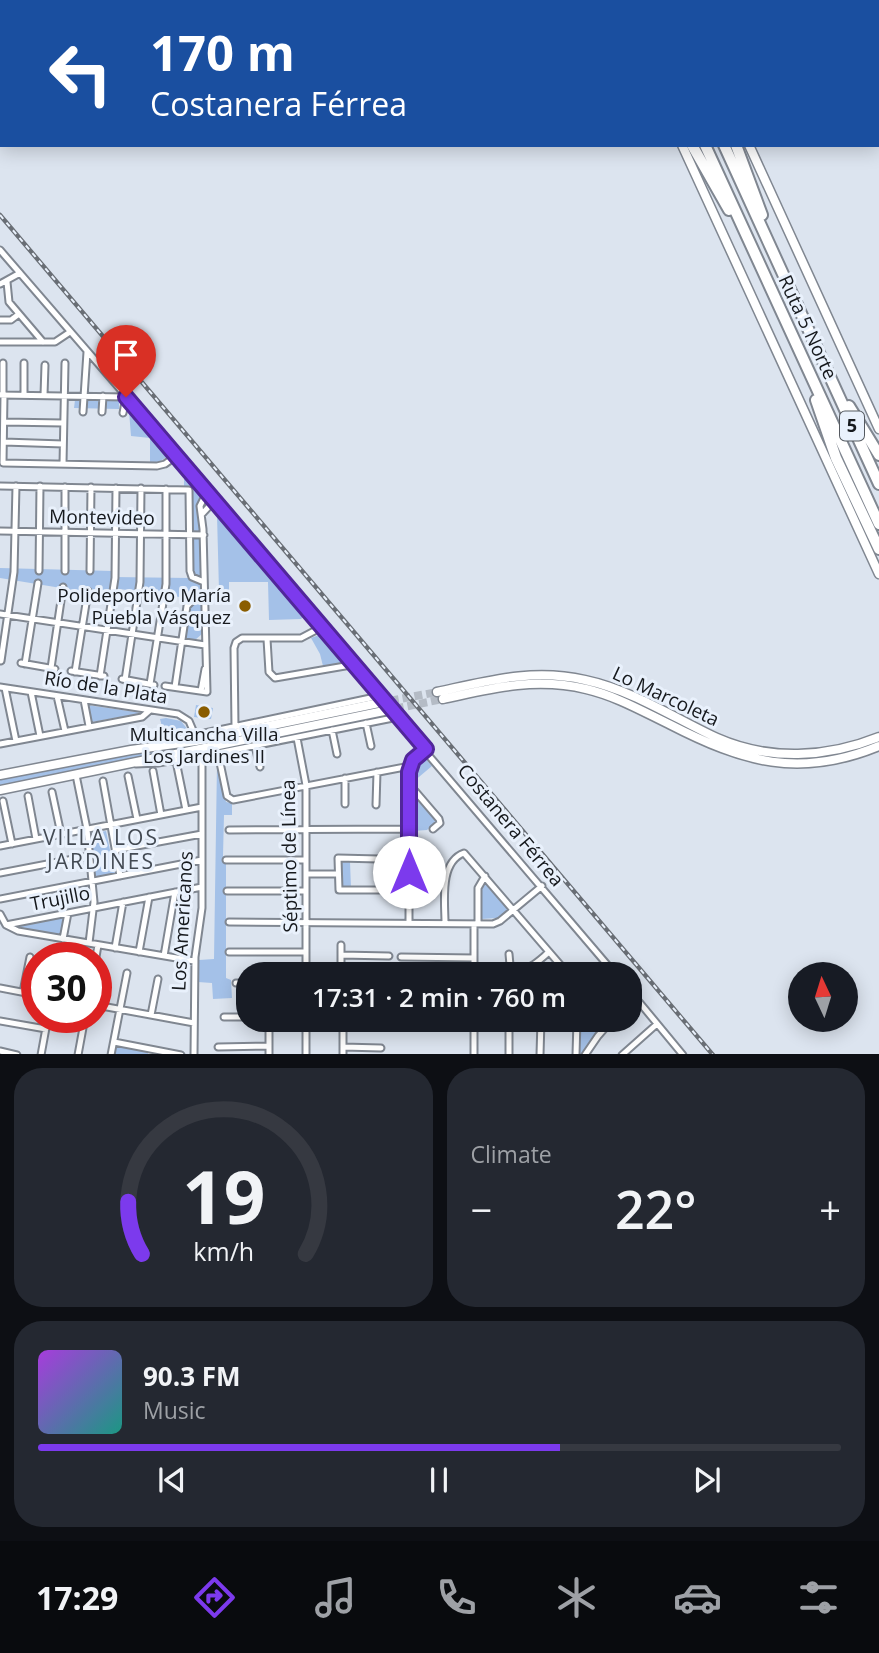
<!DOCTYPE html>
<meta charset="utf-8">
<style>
:root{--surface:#171b24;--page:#242831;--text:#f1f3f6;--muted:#9ea1a6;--line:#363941;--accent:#7c3aed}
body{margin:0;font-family:"Open Sans",sans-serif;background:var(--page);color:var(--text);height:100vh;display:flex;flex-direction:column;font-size:26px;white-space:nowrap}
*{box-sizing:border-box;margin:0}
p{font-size:23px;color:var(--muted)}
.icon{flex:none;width:38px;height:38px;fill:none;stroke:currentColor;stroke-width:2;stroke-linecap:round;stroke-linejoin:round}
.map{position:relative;height:1054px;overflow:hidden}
.drawer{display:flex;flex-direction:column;gap:14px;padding:14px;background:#0d0f14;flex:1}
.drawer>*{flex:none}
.guide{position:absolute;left:0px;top:0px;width:880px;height:147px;box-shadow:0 4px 18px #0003;background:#1a4fa0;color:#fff;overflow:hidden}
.needle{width:46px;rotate:356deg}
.controls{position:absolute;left:788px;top:962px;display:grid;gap:14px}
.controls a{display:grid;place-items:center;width:70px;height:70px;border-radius:50%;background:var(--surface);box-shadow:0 4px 18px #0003;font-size:35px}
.speed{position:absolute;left:21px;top:942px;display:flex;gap:14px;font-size:35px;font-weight:700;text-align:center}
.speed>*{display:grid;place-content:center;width:91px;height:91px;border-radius:50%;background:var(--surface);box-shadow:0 4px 18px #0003;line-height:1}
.speed .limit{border:10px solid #d22;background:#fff;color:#111}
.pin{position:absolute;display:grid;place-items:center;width:60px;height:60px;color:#fff;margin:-72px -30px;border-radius:50% 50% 50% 0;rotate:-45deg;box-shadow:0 0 7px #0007}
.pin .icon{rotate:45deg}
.me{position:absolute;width:77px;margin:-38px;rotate:0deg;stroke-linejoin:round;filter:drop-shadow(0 0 5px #0008)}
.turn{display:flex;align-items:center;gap:24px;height:147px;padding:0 35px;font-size:32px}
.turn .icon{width:91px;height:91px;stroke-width:2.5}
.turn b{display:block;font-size:49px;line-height:60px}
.big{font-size:52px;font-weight:600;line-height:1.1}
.drawer .card{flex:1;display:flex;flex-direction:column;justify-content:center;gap:10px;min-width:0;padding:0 24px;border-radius:28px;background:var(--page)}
.drawer .dial{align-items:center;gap:0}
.dial svg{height:182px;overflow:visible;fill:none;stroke:var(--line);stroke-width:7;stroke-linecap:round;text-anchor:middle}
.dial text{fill:var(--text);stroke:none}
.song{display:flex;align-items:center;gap:21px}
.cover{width:84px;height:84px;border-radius:10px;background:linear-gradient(135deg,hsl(280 70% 55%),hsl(170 70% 35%))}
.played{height:7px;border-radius:4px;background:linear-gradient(90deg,var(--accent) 65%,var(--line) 65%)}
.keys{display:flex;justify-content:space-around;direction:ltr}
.heat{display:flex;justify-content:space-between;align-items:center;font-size:38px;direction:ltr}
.drawer .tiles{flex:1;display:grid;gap:14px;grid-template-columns:1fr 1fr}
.card:last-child{grid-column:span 2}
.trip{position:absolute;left:236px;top:962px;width:406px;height:70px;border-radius:28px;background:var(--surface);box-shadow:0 4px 18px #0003;font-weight:600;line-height:70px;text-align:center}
.menu{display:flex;height:112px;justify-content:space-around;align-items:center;background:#090b0e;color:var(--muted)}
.menu .icon{width:49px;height:49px}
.menu .active{color:var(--accent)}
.menu b{font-size:32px;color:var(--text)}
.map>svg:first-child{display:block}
</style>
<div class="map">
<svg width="879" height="1055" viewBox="0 0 879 1055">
<rect width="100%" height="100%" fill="#dce4ef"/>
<path fill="#a4c1e8" d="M75 400 119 401V409L74 408Z
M129 411 168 456 159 462H150V438L131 436Z
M190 478 201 492 198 502 200 529V596L187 598 112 588 110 596 0 578V568L113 571 114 577 189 578 192 573V489L184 487V479Z
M217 515 304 616 301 619 269 620 268 582H229V591H219Z
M201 600 202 634 195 640 185 638 189 604Z
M319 635 342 663 323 666 320 654 311 638Z
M87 705 143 713 92 722Z
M196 705 213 708 211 719 194 717Z
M166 718 181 721 188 730 185 735 165 738 160 719Z
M190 742 193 749 0 788V779Z
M424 757 432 766 413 782 416 764Z
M217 763 226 802 232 803V815H224L223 856 226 857V978L231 980 232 998 213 999 212 983 198 982 199 960 214 959Z
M414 794 437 821 427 830 413 831Z
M106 831 115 874 94 877 90 834Z
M341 862H350L351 888H342Z
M484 883 507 908V911L497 918 481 919V893Z
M63 917 61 935 22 929 16 925Z
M577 1020 605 1021 588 1044 584 1054H577Z
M115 1045 148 1051V1054L114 1055Z"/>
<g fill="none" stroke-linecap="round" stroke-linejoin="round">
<path stroke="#b4bbc5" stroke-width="8" stroke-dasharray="8 4" stroke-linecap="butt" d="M379 703 437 692
M384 711 443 699"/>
<defs>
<path id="minor" d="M0 250 223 508 320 628 616 975
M7 282 9 302 43 342
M0 284 20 273
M0 320H11L19 314
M0 342H55L70 332
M3 363V395
M0 395 126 397
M4 395 3 463 157 466 165 464 176 456
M24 395V363
M44 395 45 365
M83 412 87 352
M102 412 103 396
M123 413 126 397
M4 422 63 423
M4 442 63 444
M63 464 65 363
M0 486 189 490 190 571 192 577 204 582
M202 514 215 500
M0 531 204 535
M39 571 40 486
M65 571V487
M90 571 91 487
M0 614 205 645
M267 639 269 672 275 678 351 665
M1 661 14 572 16 486
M21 663 55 669
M25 664 38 583
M51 668 63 587
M71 671 104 676
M75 672 88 591
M100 676 115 578 116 488
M122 679 154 685
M125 680 140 582 141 488
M150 684 166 584V489
M165 686 207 692 203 529 200 506 207 492
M0 687 178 714 189 721 195 735
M175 687 187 606 192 601 205 597
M5 688 16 741
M201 691 205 669
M31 692 40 736
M57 696 65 731
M84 700 89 726
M366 723 371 746
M235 727 234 648 236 642 242 638H301L320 628
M332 730 337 754
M297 738 306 785V975
M157 743 380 696
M0 744 142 717 150 710
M255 746 260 767
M218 753 227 796 233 800 410 766
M136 764 158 763 218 753 398 717
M177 766 186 810
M153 771 161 815
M76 775 87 829 94 902 89 943
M128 776 137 819
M345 778V804
M103 781 120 876
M409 788 415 791 439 819 440 823 433 829
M52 792 61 834
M28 796 36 839
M3 801 12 844
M376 805 377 772
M229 830 409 829
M0 846 202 807
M115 850 202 834
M379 859 338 858 339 890H379
M226 860H306
M0 873 89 856
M306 874H338
M227 891H306
M0 899 202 860
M0 914 6 925 18 931 194 961
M229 922 493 924 500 921 542 886
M409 923V772L413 760 426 749
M445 923C445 902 439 862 464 853L569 975
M478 924V888L485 876
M6 925 202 887
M63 939 68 913
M341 945V975
M115 948 123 902
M139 952 149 897
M229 952H306
M509 954 510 965 514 969C531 970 537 962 549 952
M341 955 389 956
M164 956 175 892
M96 957 98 945
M401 957 474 958
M306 970H341
M474 975V924
M236 983H248
M0 988 37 995
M630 991 683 1055
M23 992 30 957
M96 1005 194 1023
M151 1015 158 979
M224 1017H248
M0 1021 46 1029
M474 1023V1055
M401 1024H474
M114 1042 181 1055
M218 1047 269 1046
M343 1047 381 1048
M0 1051 17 1055
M41 1055 48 1017
M78 1055 85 1017
M111 1055 127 973
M194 1055 195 957 202 908V756L207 748
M269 1055V1020
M306 1055V1020
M343 1055V1020
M509 1055V1020
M540 1055 541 1020
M576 1055 577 1020
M585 1055 598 1036 612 1020
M622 1055 657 1024"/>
<path id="secondary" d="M625 0V2
M682 145 879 574
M749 145 879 429
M437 692C488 681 533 668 585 680 632 690 674 718 717 738 769 761 827 758 879 737
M443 699C492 688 536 677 586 689 616 696 642 711 669 724 743 762 799 779 879 746
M0 775 131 750 196 741 379 703
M0 790 384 711"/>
<path id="motorway" d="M639 0V2
M657 0 658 2
M679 0 680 2
M692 145 729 210
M705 145 879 524
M724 145 879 484
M736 145 762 215
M816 400 836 458 879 549
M849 406 879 455"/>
</defs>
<use href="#minor" stroke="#808791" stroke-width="9"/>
<use href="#secondary" stroke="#808791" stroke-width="11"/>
<use href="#motorway" stroke="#808791" stroke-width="14"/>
<use href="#minor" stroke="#fff" stroke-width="5"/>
<use href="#secondary" stroke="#fff" stroke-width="8"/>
<use href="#motorway" stroke="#fff" stroke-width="10"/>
<defs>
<path id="rail" d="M0 215 713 1055"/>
</defs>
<use href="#rail" stroke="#696e75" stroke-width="4.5"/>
<use href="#rail" stroke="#e9f1fc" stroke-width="2" stroke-dasharray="5" stroke-linecap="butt"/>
</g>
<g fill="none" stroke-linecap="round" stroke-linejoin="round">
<defs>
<path id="route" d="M126 397 426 749 413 760 409 772V872"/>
</defs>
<use href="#route" stroke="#51269a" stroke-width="18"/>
<use href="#route" stroke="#7c3aed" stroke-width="12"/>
</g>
<g fill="#8a5d00" stroke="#e9f1fc" stroke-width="2.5">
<circle cx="245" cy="606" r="7"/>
<circle cx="204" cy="712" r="7"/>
</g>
<g text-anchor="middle" stroke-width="6" stroke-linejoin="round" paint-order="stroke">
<rect fill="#e9f1fc" stroke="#555a60" stroke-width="2" x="840" y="411.5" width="24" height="29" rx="5"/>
<g font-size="18" font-weight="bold" fill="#16191d">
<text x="852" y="432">5</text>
</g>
<g font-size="19" fill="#16191d" stroke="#e9f1fc">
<text transform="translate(808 327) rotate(65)" y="7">Ruta 5 Norte</text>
<text transform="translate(102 517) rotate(1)" y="7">Montevideo</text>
<text transform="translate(106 687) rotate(9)" y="7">Río de la Plata</text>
<text transform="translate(666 696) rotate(25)" y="7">Lo Marcoleta</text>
<text transform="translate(511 825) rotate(50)" y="7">Costanera Férrea</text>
<text transform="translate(289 856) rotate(-91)" y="7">Séptimo de Línea</text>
<text transform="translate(60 898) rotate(-11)" y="7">Trujillo</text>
<text transform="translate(182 921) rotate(-87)" y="7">Los Americanos</text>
</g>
<g font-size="19" fill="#16191d" stroke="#e9f1fc" text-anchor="end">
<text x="231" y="602">Polideportivo María<tspan x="231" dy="22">Puebla Vásquez</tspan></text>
<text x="204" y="741" text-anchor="middle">Multicancha Villa<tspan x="204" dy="22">Los Jardines II</tspan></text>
</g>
<g font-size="21" letter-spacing="2" fill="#434a53" stroke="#e9f1fc">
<text x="101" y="845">VILLA LOS<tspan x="101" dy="24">JARDINES</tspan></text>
</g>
</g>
</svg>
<div class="controls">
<a><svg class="needle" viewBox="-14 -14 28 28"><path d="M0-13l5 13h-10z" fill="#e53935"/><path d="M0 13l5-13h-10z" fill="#9ea1a6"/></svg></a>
</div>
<div class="speed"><div class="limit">30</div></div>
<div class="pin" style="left:126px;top:397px;background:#d93025"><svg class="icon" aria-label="arrive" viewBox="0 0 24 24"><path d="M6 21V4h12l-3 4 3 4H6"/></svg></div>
<svg class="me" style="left:409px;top:872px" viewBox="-20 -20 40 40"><circle r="19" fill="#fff"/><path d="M0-13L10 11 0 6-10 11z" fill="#7c3aed"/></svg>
<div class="trip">17:31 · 2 min · 760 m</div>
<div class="guide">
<div class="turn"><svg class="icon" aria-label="left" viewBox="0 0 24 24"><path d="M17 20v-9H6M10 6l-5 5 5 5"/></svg><div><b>170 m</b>Costanera Férrea</div></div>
</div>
</div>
<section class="drawer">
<div class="tiles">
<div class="card dial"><svg viewBox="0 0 100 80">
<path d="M14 69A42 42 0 1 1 86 69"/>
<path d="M14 69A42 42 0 0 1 8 46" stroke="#7c3aed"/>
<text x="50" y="56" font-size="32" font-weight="700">19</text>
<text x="50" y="72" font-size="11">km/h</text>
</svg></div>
<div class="card"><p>Climate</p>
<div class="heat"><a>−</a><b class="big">22°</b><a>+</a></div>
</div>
<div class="card">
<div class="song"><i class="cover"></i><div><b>90.3 FM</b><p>Music</p></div></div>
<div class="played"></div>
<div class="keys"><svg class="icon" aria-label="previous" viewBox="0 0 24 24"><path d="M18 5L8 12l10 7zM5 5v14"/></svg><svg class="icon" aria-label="pause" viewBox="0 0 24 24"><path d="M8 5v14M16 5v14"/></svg><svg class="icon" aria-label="next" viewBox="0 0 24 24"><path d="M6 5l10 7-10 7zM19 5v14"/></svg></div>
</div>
</div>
</section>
<nav class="menu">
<b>17:29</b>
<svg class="icon active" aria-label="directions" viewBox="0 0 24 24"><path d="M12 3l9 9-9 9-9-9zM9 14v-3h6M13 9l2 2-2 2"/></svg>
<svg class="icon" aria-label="music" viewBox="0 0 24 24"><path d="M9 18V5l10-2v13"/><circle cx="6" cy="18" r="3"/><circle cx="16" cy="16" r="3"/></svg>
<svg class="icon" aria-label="phone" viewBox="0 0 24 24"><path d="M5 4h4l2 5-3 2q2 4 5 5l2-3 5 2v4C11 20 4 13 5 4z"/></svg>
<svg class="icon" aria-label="climate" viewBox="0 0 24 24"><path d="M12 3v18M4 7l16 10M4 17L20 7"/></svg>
<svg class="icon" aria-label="car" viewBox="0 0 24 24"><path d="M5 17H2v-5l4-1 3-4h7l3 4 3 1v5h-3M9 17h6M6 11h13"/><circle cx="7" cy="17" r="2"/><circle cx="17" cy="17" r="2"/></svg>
<svg class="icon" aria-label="filters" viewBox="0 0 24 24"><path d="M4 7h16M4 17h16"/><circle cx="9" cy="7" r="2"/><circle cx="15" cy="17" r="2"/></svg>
</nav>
